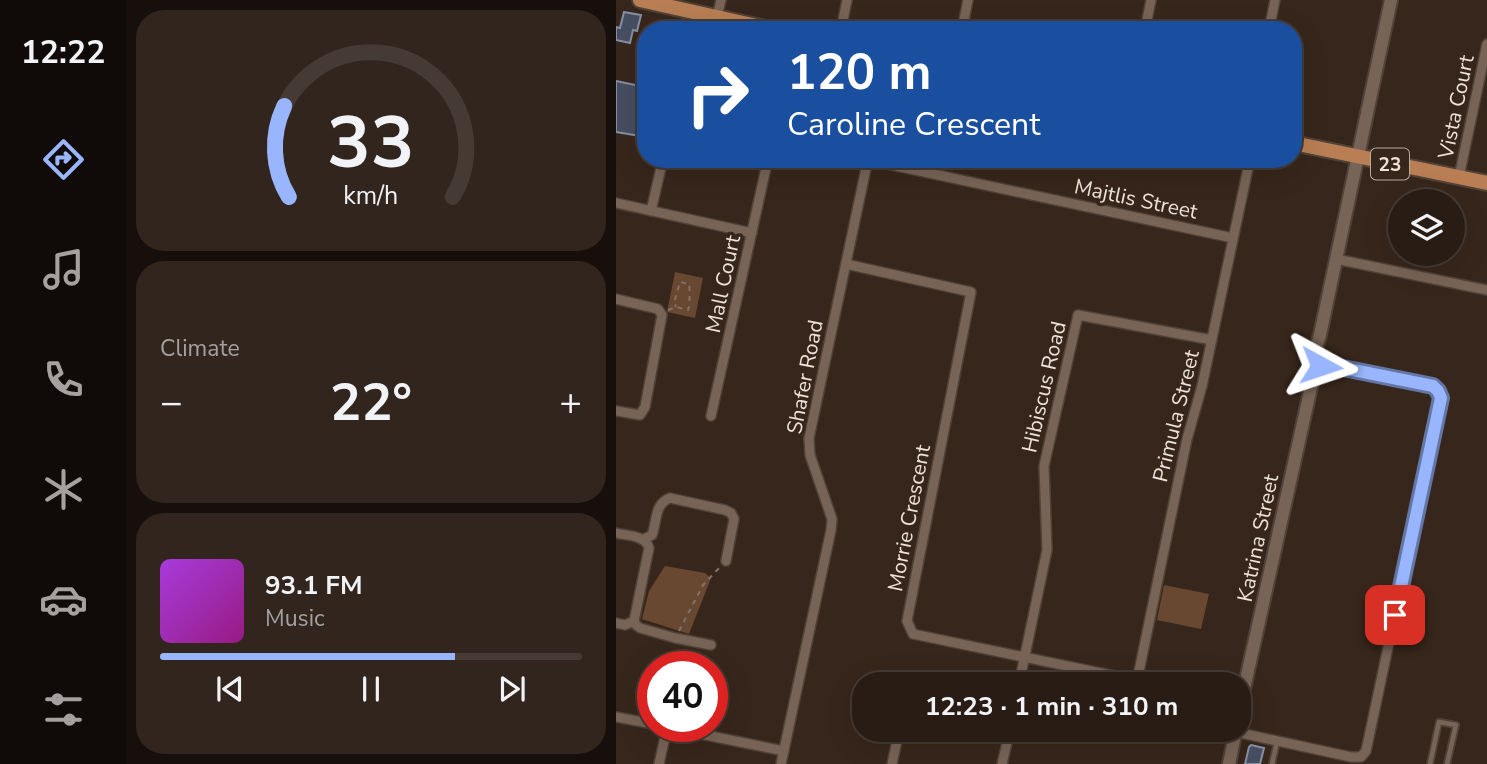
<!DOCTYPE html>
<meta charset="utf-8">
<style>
:root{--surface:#291c14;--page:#31251d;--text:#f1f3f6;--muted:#a5a1a0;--line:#453a34;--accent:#98b5fd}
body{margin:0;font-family:"Nunito Sans",sans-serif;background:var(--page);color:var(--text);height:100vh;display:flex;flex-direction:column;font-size:26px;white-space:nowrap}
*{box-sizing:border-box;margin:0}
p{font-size:23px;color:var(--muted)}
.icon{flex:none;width:38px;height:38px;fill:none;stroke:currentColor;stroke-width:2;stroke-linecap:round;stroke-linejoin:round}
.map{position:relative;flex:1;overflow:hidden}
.sheet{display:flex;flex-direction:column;gap:10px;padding:10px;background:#170f0b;width:490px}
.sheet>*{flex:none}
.top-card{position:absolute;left:21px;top:21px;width:665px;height:147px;border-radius:28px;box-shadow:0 7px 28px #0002,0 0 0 2px var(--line);background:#1a4fa0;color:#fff;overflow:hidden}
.fabs{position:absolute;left:772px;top:189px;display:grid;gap:14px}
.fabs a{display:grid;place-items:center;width:77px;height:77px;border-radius:50%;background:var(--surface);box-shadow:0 7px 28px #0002,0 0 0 2px var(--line);font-size:35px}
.speed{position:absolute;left:21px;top:651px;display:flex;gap:14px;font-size:35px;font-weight:700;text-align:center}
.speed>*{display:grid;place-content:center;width:91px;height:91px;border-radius:50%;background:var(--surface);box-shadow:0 7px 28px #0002,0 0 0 2px var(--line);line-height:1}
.speed .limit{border:10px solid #d22;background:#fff;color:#111}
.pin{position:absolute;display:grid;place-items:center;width:60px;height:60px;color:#fff;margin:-30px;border-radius:14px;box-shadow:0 4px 10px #0006}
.me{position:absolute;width:77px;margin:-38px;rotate:95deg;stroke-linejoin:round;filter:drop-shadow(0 0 5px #0008)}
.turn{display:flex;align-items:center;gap:24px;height:147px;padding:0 35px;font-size:32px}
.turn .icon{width:91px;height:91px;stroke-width:2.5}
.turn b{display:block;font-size:49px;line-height:60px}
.big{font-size:52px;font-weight:700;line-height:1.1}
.sheet .card{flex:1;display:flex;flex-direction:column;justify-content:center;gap:10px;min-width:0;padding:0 24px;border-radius:28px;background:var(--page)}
.sheet .dial{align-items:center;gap:0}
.dial svg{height:182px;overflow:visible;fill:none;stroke:var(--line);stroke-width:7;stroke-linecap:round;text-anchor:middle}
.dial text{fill:var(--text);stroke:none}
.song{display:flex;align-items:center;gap:21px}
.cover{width:84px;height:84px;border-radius:10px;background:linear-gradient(135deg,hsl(280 70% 55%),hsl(310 70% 35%))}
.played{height:7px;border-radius:4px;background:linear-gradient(90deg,var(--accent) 70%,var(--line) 70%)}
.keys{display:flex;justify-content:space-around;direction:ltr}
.heat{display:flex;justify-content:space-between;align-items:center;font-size:38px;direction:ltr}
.trip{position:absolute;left:236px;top:672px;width:399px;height:70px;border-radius:28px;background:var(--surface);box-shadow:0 7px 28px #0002,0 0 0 2px var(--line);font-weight:700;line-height:70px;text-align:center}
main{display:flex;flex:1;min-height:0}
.tab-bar{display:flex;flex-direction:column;width:126px;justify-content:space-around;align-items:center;background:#100b08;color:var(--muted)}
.tab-bar .icon{width:49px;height:49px}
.tab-bar .on{color:var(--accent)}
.tab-bar b{font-size:32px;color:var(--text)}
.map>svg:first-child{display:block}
</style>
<main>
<nav class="tab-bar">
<b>12:22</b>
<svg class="icon on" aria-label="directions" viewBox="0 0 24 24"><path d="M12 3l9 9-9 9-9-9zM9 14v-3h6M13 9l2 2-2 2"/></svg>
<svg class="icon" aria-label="music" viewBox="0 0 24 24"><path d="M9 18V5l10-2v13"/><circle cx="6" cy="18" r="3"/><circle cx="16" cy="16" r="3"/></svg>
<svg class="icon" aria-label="phone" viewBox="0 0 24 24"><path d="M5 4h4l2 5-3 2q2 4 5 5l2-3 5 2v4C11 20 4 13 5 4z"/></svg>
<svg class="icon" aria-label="climate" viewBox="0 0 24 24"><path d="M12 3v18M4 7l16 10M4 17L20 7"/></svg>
<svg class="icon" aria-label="car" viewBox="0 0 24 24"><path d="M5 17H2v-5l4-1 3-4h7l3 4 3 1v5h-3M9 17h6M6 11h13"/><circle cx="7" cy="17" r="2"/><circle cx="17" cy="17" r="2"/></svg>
<svg class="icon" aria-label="filters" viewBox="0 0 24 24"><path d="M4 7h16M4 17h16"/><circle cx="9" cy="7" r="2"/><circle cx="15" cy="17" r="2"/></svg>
</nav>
<section class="sheet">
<div class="card dial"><svg viewBox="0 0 100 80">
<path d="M14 69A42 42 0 1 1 86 69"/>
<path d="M14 69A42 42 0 0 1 12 29" stroke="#98b5fd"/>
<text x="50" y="56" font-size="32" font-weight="700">33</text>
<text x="50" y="72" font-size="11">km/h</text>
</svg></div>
<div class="card"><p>Climate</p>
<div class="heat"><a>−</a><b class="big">22°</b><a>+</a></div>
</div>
<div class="card">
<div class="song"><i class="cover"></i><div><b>93.1 FM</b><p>Music</p></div></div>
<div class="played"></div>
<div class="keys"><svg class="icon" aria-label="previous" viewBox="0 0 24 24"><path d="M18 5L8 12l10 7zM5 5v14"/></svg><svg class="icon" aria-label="pause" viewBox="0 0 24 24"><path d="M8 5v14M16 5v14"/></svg><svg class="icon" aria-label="next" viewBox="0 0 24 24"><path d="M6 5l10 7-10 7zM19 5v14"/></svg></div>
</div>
</section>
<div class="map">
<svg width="871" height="764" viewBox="0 0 871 764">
<rect width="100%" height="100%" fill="#37261b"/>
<path fill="#694831" d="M59 272 87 278 79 318 51 312Z
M49 566 89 573 95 578 73 634 26 619 33 591Z
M548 585 593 594 585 629 541 620Z"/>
<path fill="#464e61" stroke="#868ea3" stroke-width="2" d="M8 12 25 15 21 31 17 30 14 43 0 40V27L4 28Z
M0 81 29 87 28 95 30 96V137L0 132Z
M635 745 648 748 644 764H629L633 747Z"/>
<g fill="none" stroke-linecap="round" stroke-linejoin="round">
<defs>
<path id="lane" d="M656 764 661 742
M814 764 823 722 840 725 831 764"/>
<path id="street" d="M101 17 105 0
M225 30 231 0
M346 30 352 0
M529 30 535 0
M653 30 659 0
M252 160 617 238
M843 177 871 44
M0 203 136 233
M35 211 47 159
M720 259 871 290
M230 264 355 292 291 621 297 634 538 684
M0 299 42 309 46 315 29 407 24 415 0 411
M95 416 152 159
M0 533C12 536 29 535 33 548L18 621
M28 539 36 535C41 522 38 504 54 498L109 510 115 513 118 519 110 561
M0 623 9 625 18 621 20 625 24 628 59 638 95 645
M521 681 571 439 586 386 634 159
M403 684 431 550 428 466 462 315 596 340
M0 717 37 724
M45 726 168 751
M620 732 735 757H745L750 751 825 398 823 391 817 386 722 367 705 366
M43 764 51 728
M165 764 215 530 216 519 194 455 193 438 252 159
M276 764 282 736
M386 764 394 730"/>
<path id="secondary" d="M697 357 704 335 775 0
M626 698 695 387 703 368
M623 711V707
M613 764 620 730"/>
<path id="primary" d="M24 0 158 30
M677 143 871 183"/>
</defs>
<use href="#lane" stroke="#504238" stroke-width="8"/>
<use href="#street" stroke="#504238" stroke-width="12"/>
<use href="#secondary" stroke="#504238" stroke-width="16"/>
<use href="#primary" stroke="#504238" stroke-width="18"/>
<path stroke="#807268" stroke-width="2" stroke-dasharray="5 5" stroke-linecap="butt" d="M52 310 60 307 72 310C74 305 74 290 73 284L64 282 58 303 60 307
M63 631 87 585 105 566"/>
<use href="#lane" stroke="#786457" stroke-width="4.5"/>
<use href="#street" stroke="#786457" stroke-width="9"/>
<use href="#secondary" stroke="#786457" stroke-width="12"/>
<use href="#primary" stroke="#b97e53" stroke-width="14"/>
</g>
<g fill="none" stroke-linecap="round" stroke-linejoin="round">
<defs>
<path id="route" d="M705 366 706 360 722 367 817 386 822 391 825 398 779 615"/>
</defs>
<use href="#route" stroke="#6376a4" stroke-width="18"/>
<use href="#route" stroke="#98b5fd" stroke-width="12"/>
</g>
<g text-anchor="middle" stroke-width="7" stroke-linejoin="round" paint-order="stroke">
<rect fill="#37261b" stroke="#b7aaa1" stroke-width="2" x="755" y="148.5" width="38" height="31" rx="5"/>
<g font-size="19" font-weight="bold" fill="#eee3db">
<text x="774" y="171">23</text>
</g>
<g font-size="21" fill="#eee3db" stroke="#37261b">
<text transform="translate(840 107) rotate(-78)" y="7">Vista Court</text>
<text transform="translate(520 199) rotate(12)" y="7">Majtlis Street</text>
<text transform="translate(107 284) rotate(-78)" y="7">Mall Court</text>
<text transform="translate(189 377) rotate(-79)" y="7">Shafer Road</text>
<text transform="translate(428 387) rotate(-77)" y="7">Hibiscus Road</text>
<text transform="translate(560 416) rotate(-76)" y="7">Primula Street</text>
<text transform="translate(293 518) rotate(-79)" y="7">Morrie Crescent</text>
<text transform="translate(642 538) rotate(-78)" y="7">Katrina Street</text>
</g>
</g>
</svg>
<div class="fabs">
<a><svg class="icon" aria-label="layers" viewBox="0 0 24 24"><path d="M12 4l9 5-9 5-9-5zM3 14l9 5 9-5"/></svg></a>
</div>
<div class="speed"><div class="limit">40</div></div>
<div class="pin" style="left:779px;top:615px;background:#d93025"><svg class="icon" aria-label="arrive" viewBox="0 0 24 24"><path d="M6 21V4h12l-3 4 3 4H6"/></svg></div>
<svg class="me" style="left:705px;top:366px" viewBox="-20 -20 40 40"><path d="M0-17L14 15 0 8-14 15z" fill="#98b5fd" stroke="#fff" stroke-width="4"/></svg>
<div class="trip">12:23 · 1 min · 310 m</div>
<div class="top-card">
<div class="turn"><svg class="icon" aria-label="right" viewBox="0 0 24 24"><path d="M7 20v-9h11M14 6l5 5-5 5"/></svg><div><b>120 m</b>Caroline Crescent</div></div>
</div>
</div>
</main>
